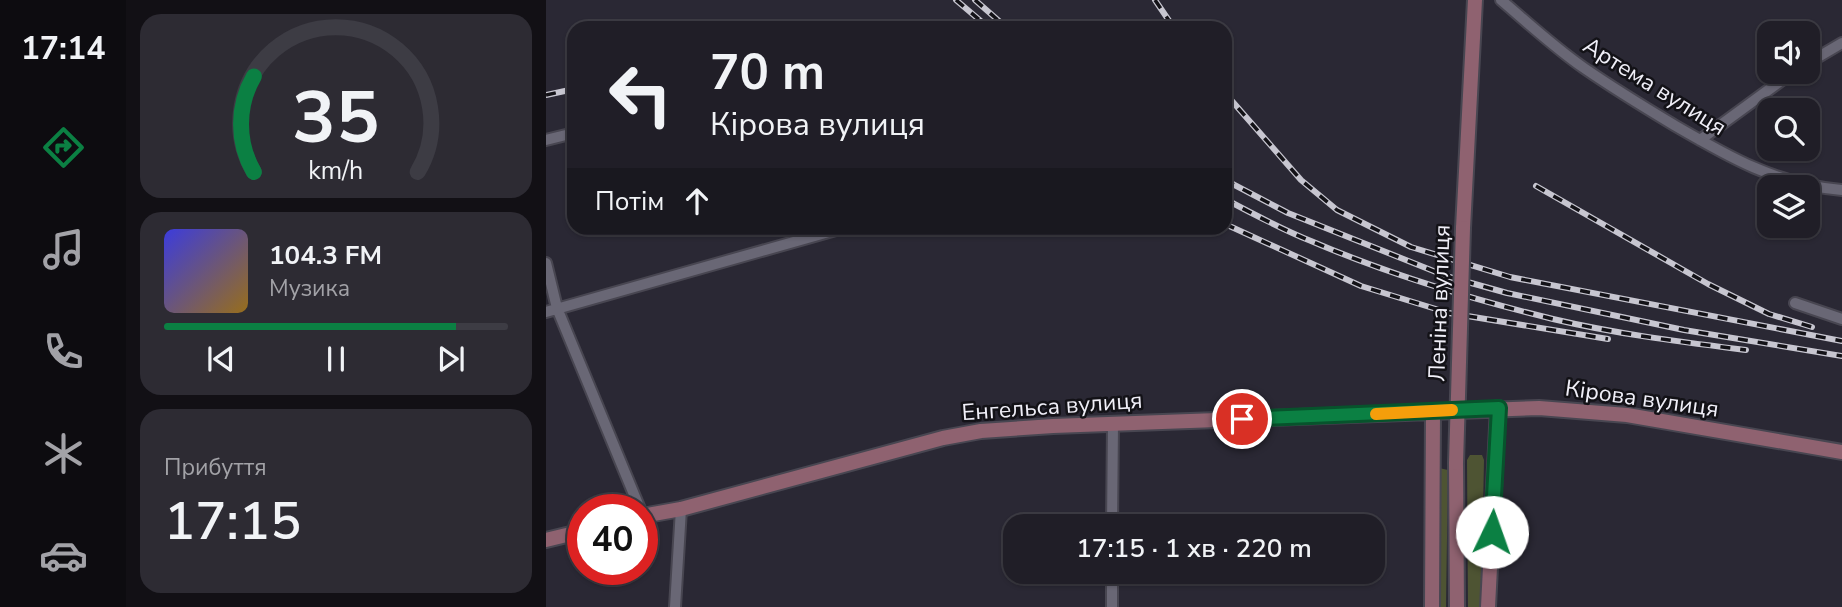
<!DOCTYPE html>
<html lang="uk">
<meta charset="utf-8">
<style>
:root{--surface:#201e27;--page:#2d2b33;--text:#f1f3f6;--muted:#a2a2a7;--line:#3d3c44;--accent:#0b8043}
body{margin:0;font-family:"Nunito Sans",sans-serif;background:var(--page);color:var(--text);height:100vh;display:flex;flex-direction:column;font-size:26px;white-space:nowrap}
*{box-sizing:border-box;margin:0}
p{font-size:23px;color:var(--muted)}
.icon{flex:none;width:38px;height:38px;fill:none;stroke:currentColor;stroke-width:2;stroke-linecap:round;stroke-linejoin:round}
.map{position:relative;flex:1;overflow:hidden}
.panel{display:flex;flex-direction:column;gap:14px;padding:14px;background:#121015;width:420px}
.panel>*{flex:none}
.banner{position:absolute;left:21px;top:21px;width:665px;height:214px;border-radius:21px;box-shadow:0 2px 5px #0004,0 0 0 2px var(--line);background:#201e27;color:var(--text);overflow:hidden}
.controls{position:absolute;left:1211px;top:21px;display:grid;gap:14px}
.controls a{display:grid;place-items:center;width:63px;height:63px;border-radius:14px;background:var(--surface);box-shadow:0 2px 5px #0004,0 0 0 2px var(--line);font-size:35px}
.speed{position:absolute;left:21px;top:494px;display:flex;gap:14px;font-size:35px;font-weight:700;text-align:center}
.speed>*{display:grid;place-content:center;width:91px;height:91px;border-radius:50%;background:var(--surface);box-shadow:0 2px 5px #0004,0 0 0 2px var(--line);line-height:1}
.speed .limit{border:10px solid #d22;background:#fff;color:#111}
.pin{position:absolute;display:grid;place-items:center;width:60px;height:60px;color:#fff;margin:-30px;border:4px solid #fff;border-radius:50%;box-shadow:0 2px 7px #0007}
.me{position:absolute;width:77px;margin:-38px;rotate:3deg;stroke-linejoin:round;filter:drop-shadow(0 0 5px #0008)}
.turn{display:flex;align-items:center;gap:24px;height:147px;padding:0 28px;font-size:32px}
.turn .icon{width:91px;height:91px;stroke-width:2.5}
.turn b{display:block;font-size:49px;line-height:60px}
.then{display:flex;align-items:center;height:66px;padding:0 28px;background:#0003;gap:14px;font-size:26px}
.big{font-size:52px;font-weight:600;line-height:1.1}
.panel .widget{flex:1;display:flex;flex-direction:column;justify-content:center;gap:10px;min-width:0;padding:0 24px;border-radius:21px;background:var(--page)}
.panel .dial{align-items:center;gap:0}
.dial svg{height:182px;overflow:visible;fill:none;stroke:var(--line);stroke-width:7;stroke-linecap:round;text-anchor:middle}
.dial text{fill:var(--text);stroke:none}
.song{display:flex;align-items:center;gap:21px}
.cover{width:84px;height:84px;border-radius:10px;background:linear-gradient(135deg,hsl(240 70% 55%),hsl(40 70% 35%))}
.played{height:7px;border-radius:4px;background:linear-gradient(90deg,var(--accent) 85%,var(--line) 85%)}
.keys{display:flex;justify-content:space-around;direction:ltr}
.trip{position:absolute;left:457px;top:514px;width:382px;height:70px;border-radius:21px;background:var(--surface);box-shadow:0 2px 5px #0004,0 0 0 2px var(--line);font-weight:600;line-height:70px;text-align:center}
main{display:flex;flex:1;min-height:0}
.dock{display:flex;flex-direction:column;width:126px;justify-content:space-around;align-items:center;background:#0d0c10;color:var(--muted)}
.dock .icon{width:49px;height:49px}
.dock .on{color:var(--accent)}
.dock b{font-size:32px;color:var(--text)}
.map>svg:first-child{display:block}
</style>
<main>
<nav class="dock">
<b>17:14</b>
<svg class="icon on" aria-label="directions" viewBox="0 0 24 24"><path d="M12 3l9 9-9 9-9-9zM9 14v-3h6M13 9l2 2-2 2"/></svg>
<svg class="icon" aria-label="music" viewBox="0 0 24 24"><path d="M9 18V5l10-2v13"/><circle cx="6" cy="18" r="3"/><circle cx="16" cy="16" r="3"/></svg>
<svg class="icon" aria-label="phone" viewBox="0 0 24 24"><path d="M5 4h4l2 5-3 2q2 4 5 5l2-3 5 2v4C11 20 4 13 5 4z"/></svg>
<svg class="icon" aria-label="climate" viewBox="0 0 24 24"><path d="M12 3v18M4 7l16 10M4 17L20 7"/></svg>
<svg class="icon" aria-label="car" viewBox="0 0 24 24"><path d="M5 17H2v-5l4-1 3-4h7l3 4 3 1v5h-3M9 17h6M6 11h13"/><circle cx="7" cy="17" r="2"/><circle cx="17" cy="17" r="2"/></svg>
</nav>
<section class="panel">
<div class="widget dial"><svg viewBox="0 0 100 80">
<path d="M14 69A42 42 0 1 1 86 69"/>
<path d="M14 69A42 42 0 0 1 14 27" stroke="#0b8043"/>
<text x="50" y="56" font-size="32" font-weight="700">35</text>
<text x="50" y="72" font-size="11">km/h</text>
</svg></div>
<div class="widget">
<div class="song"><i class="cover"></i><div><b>104.3 FM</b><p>Музика</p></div></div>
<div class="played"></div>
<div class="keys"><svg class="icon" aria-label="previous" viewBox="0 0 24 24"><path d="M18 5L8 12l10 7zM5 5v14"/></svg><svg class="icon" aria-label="pause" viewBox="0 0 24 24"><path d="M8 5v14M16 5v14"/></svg><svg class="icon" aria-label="next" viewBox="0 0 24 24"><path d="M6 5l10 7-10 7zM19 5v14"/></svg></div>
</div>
<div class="widget"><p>Прибуття</p><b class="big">17:15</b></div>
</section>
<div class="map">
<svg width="1296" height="607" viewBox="0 0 1296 607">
<rect width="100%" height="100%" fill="#2a2834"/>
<path fill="#4e5433" d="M924 455H936L938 460 935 607H922L921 460Z
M893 468 902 470 900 607H892Z"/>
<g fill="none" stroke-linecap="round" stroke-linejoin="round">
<defs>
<path id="street" d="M955 0C982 23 1009 48 1038 68 1067 88 1098 107 1128 125 1183 157 1231 185 1296 190
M1262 63 1296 43
M0 140 28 133
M1154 140 1247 72
M0 263 11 308 94 509
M1249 303 1296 319
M0 312 297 228
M566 527 567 423
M129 607 135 509
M566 607V572"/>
<path id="secondary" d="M917 228 929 0
M910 463 911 607
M96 516 135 509 397 438 435 431 507 426 993 408 1081 415 1296 452
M0 540 37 531
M886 607 887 411
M942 607 952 408"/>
</defs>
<use href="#street" stroke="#484651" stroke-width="14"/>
<use href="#secondary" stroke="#484651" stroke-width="18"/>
<use href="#street" stroke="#696775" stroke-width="10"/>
<use href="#secondary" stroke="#8f6270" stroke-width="14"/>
<defs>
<path id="rail" d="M410 0 443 28
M429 0 461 28
M609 0 628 28
M679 93 755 180 791 210 865 247 964 277 1296 341
M0 95 28 89
M679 180 742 213 900 276 961 293 1138 330 1296 356
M990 186 1162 284 1223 314 1266 327
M679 199C707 214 735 229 765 241 842 274 925 299 1007 319 1070 334 1136 342 1200 350
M679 224 815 286 903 313 1062 339"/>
</defs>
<use href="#rail" stroke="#c7c6d0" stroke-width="6"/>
<use href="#rail" stroke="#131217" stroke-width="3.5" stroke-dasharray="10" stroke-linecap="butt"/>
<defs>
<path id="secondary-bridge" d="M910 463 917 228"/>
</defs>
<use href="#secondary-bridge" stroke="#484651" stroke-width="18" stroke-linecap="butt"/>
<use href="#secondary-bridge" stroke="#8f6270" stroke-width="14"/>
</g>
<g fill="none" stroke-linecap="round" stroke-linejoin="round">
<defs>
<path id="route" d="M696 419 953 408 946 532"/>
</defs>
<use href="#route" stroke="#07532c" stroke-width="18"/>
<use href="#route" stroke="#0b8043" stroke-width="12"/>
<path stroke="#f59e0b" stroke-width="12" d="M830 414 906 410"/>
</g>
<g text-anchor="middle" stroke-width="5" stroke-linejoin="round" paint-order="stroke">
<g font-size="23" fill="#f0eff8" stroke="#131217">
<text transform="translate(1109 86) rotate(32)" y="8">Артема вулиця</text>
<text transform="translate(893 303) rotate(-88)" y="8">Леніна вулиця</text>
<text transform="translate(1096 398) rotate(8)" y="8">Кірова вулиця</text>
<text transform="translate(506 406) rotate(-4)" y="8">Енгельса вулиця</text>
</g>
</g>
</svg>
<div class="controls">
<a><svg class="icon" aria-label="sound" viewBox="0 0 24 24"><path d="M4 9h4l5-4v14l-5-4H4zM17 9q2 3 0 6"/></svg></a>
<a><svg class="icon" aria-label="search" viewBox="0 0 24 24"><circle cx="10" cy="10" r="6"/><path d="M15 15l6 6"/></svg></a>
<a><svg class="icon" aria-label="layers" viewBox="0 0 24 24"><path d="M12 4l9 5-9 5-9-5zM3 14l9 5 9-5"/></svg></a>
</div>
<div class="speed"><div class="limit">40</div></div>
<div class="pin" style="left:696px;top:419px;background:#d93025"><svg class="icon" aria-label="arrive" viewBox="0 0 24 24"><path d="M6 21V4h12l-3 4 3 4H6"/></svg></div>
<svg class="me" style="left:946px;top:532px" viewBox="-20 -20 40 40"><circle r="19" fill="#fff"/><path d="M0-13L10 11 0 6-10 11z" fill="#0b8043"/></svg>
<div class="trip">17:15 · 1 хв · 220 m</div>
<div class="banner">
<div class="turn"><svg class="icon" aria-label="left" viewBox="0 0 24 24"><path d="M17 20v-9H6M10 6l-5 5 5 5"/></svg><div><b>70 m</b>Кірова вулиця</div></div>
<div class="then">Потім<svg class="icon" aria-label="ahead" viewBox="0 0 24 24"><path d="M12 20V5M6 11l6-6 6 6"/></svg></div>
</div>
</div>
</main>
